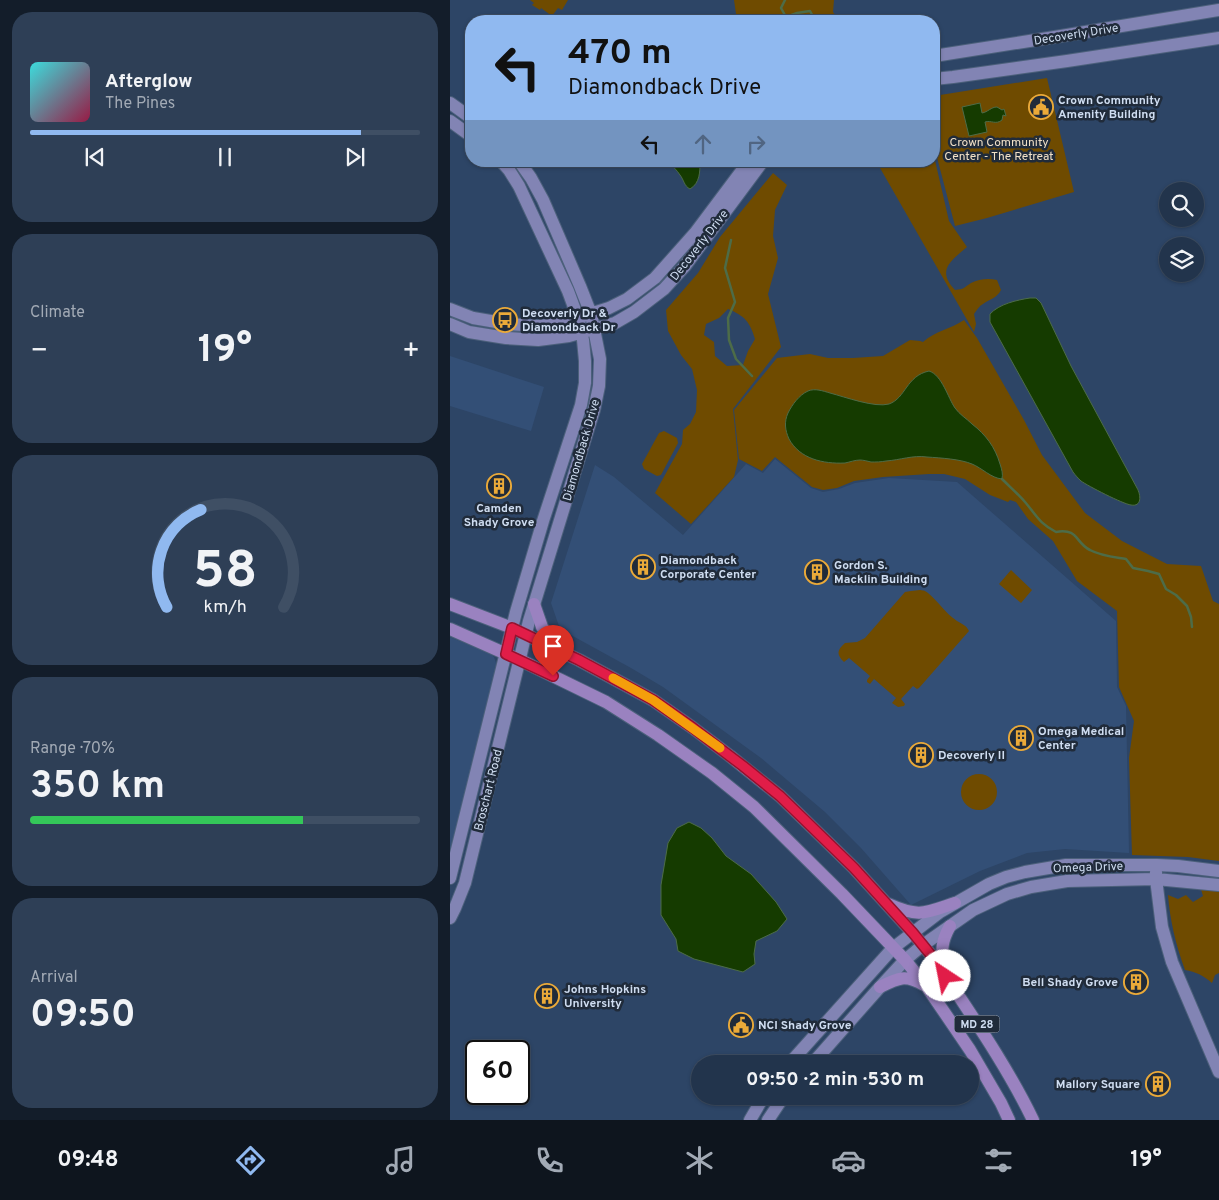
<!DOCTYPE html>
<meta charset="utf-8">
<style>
:root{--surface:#22344c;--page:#2e3f56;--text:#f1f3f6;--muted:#a2aab5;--line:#3f4f64;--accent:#90b9f0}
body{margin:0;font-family:Overpass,sans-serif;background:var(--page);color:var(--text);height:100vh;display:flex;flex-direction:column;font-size:19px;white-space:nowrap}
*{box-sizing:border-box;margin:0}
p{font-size:16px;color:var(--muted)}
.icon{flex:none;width:28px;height:28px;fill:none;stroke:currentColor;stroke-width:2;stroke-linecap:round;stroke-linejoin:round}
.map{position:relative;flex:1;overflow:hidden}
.sheet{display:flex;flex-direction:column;gap:12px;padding:12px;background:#131d2a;width:450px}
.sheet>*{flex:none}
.hud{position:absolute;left:15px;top:15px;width:475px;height:152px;border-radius:20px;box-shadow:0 1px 4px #0004,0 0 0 1px var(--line);background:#90b9f0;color:#111;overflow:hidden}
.controls{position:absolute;left:709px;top:182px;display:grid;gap:10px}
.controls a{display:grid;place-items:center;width:45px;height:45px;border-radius:50%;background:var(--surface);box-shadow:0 1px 4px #0004,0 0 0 1px var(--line);font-size:25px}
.speed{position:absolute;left:15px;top:1040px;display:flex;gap:10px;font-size:25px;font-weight:700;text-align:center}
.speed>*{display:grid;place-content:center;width:65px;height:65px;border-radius:50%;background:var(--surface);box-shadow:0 1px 4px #0004,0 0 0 1px var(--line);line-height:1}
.speed .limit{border:2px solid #111;border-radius:8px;background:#fff;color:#111}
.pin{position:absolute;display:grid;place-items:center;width:42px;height:42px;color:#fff;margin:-51px -21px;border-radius:50% 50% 50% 0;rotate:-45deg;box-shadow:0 0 5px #0007}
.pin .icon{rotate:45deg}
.me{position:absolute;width:55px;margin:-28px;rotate:326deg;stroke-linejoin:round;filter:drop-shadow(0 0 4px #0008)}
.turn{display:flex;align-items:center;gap:18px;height:105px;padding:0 20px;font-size:22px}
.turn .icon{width:65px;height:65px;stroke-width:2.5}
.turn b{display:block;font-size:35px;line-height:42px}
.lanes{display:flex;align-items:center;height:48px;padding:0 20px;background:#0003;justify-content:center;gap:25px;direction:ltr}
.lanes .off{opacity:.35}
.big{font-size:38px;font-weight:700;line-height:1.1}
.sheet .card{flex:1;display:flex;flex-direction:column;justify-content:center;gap:8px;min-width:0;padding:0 18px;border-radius:20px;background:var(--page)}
.sheet .dial{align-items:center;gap:0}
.dial svg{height:130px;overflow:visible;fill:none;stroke:var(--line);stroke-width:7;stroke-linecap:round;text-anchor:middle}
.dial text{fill:var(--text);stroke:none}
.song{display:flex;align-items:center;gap:15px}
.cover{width:60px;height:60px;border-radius:8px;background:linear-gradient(135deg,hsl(180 70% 55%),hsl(340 70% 35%))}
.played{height:5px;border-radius:2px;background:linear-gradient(90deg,var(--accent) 85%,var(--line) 85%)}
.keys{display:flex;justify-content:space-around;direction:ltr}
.heat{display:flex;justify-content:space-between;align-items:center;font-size:28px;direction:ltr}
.charge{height:8px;border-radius:4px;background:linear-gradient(90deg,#34c759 70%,var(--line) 0)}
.trip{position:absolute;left:241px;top:1055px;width:288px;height:50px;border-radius:25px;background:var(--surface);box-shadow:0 1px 4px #0004,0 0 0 1px var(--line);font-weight:700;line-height:50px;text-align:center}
.dock{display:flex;height:80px;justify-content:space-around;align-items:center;background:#0e151e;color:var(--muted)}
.dock .icon{width:35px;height:35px}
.dock .current{color:var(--accent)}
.dock b{font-size:22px;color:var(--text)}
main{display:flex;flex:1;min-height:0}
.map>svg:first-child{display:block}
</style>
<main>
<section class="sheet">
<div class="card">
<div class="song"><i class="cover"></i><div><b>Afterglow</b><p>The Pines</p></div></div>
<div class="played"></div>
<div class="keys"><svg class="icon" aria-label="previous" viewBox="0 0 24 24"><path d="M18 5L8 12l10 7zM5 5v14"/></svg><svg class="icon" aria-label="pause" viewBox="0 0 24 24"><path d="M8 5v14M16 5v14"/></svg><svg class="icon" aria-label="next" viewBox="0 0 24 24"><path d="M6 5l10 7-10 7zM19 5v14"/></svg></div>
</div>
<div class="card"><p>Climate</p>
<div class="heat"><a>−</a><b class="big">19°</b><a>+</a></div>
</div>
<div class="card dial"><svg viewBox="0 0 100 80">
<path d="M14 69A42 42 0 1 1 86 69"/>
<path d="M14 69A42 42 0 0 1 35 9" stroke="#90b9f0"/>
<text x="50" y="56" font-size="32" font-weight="700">58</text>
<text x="50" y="72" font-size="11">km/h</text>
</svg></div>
<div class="card"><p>Range · 70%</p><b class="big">350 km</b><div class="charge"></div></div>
<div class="card"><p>Arrival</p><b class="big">09:50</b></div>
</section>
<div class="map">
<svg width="769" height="1120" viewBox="0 0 769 1120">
<rect width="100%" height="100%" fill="#2d4566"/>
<path fill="#334f76" d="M0 356 94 387 81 431 0 406Z
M325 459 361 488 373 492 389 489 405 483 439 478 507 482 666 621 667 687 676 706 679 853 615 849 577 853 530 871 461 905 411 848 375 812 311 758 213 687 181 668 110 629 101 603 145 465 164 477 233 535 296 464 313 473Z
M0 637 41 654 44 657 46 663V670L0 853Z"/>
<path fill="#6f4b00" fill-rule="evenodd" d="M80 0H118L112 10 108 8 102 16 91 8 90 10 82 5 84 3Z
M284 0H384L383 12 390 21H287Z
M597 78 624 192 537 218 505 226 484 146V96Z
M484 156 499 221 517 247C501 261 486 270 505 290 515 289 513 288 521 283 529 279 538 278 547 280L551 290C547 298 540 299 533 304 529 306 527 310 524 314L526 324 524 332 426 161H484Z
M323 173 337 185 325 210 323 236 328 258 318 294 331 347 283 409 288 460 284 477 241 524 205 493 232 444 233 430 240 424 246 412 247 390 242 369 231 355 218 331 216 310 248 273 270 237ZM278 309C295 316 300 322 305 339L298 351 293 365 277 366 265 356 264 342 254 335 256 324 269 318Z
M514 320 527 338 574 420 592 455 635 513 672 541 717 564 751 566 763 601 769 604V861L738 857 682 855 679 758 684 721 669 687 667 611 627 581 603 541 578 519 566 502 560 500 558 502 540 495 515 479 494 474H479L433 477 404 481 387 488 373 490 362 487 325 457 312 471 289 459 284 410 327 358 360 354 378 358H403L433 356 460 340 470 341 473 342C485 331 501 329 514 320Z
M214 431 227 438 228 443 211 475 207 476 194 469 192 464 209 433Z
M561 570 582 590 571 603 549 584Z
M470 590C475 591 474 590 478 593 488 601 495 613 507 621 512 624 516 625 519 631L469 688 467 689 463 686 451 699 455 704 454 706 448 707 442 703 446 698 424 679 420 684 417 682V680L420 676 399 658 394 662C386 654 387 650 395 643L407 642 415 638 455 592 461 591Z
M511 792a18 18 0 1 1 36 0a18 18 0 1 1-36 0Z
M750 886 769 889V973L765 975 762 983C753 975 746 972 735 970 726 945 720 921 718 895L728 899 736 895 743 902 753 896Z"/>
<path fill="#153b00" stroke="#4d6c48" d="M530 103 532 113C538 112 541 107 547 107L552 110 554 109 556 116 553 115 552 120C546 125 541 120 535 122L537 132 519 136 512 107Z
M218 161H250C250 172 250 183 240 189 234 186 234 180 230 175 227 170 222 166 218 161Z
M580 298H586L591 303 621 366 687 488C691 495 692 507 681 505 673 504 638 486 631 481 628 478 626 476 623 472L540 322V314C549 304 567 300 580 298Z
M479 371C492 375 498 398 505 408 510 415 516 418 522 424 536 435 545 447 550 464 552 470 553 474 552 479 541 478 532 468 522 464 510 459 491 458 477 457 463 455 450 460 436 461 431 462 426 462 421 462 417 461 413 460 410 460 405 460 400 462 395 463 373 464 350 459 339 439 335 430 334 422 338 413 342 405 349 395 358 391 365 388 373 391 380 393 395 397 425 408 439 404 456 398 456 376 479 371Z
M239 822 251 828 262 838 276 856 301 874 326 902 337 919 327 931 306 941 304 954 305 964 293 972 244 959 228 951 226 939 211 915V885L218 843 227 828Z"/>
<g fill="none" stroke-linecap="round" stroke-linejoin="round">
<path stroke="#4d6c48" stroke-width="2.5" d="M335 0 331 8 336 17 347 13 360 11 365 20 367 21
M281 240 275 268 285 302 278 318 279 340 286 359 302 376
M552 479C560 487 568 494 575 502 587 516 589 523 606 532 629 528 625 543 640 550 651 556 664 557 676 559L683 568 698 571 709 574 716 589 726 595 737 606 741 617 742 627"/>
<defs>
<path id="secondary" d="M484 56 611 36 769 10
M484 79 503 77 617 61 769 38
M0 103 21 118
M0 121 21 136
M0 309 23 318 58 324 88 326 108 324 159 308 177 299 205 278 245 233 299 161
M0 324 19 332 56 338 88 340 119 336 165 323 184 312 214 289 235 266 313 161
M706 872V879L712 927 722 962 769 1072
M0 878 66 612 93 521 131 405 135 383V361L133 340 128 318 118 291 69 186 59 170 51 161
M0 918 5 908 15 883 79 621 131 452 144 410 149 386 150 359 141 314 130 286 93 200 81 178 69 161
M339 1064 443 948 490 912 539 884 556 877 575 872 616 865H707L728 866 769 871
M362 1064 430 987 455 960 473 945 523 910 557 894 581 887 617 881 706 879 769 885
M300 1120 314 1096
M318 1120 334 1096"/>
<path id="primary" d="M0 604 62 628 129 660 203 700 243 728 280 756 330 796 404 868 463 933 485 960C519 1012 556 1064 583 1120
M84 604 92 627 106 649
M0 629 70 660 156 702 208 735 262 773 304 807 392 894 455 960 477 987 520 1050 551 1103 559 1120
M438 904C469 918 475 913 505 903
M494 971C492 951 490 944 500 926
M430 987C448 978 455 974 474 985"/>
</defs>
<use href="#secondary" stroke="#4c607b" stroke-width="14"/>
<use href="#primary" stroke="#4c607b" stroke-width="14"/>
<use href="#secondary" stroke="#8284b4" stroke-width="12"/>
<use href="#primary" stroke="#9a82c0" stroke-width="12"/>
</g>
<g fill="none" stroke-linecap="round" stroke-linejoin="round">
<defs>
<path id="route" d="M103 676 56 654 62 628 129 660 203 700 243 728 293 766 330 796 404 868 463 933 485 960 495 976"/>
</defs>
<use href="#route" stroke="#92132f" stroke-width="12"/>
<use href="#route" stroke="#e11d48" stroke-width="9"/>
<path stroke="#f59e0b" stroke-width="9" d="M163 678 203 700 270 748"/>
</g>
<defs>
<symbol id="civic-ring" viewBox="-11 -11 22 22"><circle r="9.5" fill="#202b3a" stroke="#ebaa39" stroke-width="1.5"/><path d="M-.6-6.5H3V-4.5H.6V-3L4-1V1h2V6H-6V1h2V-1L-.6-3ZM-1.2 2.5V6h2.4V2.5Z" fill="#ebaa39"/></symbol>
<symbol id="bus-ring" viewBox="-11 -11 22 22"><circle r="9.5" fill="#202b3a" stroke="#ebaa39" stroke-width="1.5"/><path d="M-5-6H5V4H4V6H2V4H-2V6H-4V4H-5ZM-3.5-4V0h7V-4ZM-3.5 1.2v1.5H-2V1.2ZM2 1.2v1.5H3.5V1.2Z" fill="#ebaa39"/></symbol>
<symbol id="building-ring" viewBox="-11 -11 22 22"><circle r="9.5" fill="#202b3a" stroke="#ebaa39" stroke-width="1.5"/><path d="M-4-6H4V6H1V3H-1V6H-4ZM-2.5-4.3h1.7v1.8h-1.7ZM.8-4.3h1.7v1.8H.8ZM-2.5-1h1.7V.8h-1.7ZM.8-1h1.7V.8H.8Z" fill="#ebaa39"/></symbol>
</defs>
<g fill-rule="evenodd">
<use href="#civic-ring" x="577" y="93" width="28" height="28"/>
<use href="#bus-ring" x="41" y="306" width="28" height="28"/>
<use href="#building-ring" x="35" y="472" width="28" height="28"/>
<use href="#building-ring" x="179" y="553" width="28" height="28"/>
<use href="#building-ring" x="353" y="558" width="28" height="28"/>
<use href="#building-ring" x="557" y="724" width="28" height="28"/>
<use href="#building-ring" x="457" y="741" width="28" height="28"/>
<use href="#building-ring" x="672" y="968" width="28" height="28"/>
<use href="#building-ring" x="83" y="982" width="28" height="28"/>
<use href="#civic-ring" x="277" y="1011" width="28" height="28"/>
<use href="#building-ring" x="694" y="1070" width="28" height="28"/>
</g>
<g text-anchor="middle" stroke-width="5" stroke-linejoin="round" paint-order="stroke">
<rect fill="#202b3a" stroke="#9aa8ba" stroke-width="1" x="504.5" y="1015.5" width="45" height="17" rx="4"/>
<g font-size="11" font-weight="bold" fill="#cfddf1">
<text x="527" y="1028">MD 28</text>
</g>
<g font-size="12" fill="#cfddf1" stroke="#202b3a">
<text transform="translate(626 34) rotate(-9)" y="4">Decoverly Drive</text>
<text transform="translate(249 245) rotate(-52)" y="4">Decoverly Drive</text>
<text transform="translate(131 450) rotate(-74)" y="4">Diamondback Drive</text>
<text transform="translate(38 790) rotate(-76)" y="4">Broschart Road</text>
<text transform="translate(638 867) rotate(-2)" y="4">Omega Drive</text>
</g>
<g font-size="12" font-weight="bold" fill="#cfddf1" stroke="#202b3a" text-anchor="start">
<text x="608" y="104">Crown Community<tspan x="608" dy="14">Amenity Building</tspan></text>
<text x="72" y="317">Decoverly Dr &amp;<tspan x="72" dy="14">Diamondback Dr</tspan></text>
<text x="49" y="512" text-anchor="middle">Camden<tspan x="49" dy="14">Shady Grove</tspan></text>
<text x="210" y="564">Diamondback<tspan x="210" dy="14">Corporate Center</tspan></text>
<text x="384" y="569">Gordon S.<tspan x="384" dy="14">Macklin Building</tspan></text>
<text x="588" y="735">Omega Medical<tspan x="588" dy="14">Center</tspan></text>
<text x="488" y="759">Decoverly II</text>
<text x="668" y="986" text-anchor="end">Bell Shady Grove</text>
<text x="114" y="993">Johns Hopkins<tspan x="114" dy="14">University</tspan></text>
<text x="308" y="1029">NCI Shady Grove</text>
<text x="690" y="1088" text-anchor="end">Mallory Square</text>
</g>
<g font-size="12" fill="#f1e0c7" stroke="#202b3a">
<text x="549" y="146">Crown Community<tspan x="549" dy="14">Center - The Retreat</tspan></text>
</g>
</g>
</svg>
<div class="controls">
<a><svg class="icon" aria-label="search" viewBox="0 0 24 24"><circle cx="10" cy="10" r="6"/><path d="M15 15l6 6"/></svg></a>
<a><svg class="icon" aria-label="layers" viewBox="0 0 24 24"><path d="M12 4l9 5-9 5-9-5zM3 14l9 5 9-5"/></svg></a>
</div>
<div class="speed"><div class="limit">60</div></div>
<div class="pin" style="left:103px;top:676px;background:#d93025"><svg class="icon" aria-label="arrive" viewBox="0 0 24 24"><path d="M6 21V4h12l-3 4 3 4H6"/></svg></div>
<svg class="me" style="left:495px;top:976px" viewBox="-20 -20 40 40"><circle r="19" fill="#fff"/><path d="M0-13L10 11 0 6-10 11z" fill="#e11d48"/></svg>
<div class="trip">09:50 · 2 min · 530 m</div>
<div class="hud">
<div class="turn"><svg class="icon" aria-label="left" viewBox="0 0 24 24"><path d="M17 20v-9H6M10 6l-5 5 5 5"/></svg><div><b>470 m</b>Diamondback Drive</div></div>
<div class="lanes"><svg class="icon" aria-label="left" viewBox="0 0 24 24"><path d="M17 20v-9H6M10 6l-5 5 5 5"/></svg><svg class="icon off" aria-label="ahead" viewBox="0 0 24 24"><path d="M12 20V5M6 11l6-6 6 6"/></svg><svg class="icon off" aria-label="right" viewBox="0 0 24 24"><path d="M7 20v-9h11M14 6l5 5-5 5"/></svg></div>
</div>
</div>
</main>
<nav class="dock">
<b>09:48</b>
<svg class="icon current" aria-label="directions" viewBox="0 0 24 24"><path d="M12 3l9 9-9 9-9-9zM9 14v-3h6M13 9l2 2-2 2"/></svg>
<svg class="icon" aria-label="music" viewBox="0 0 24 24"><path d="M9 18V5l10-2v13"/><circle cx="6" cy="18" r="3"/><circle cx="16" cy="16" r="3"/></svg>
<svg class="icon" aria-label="phone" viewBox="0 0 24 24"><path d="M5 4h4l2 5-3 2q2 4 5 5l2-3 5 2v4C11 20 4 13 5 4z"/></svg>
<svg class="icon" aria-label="climate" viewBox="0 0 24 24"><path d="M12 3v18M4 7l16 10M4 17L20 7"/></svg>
<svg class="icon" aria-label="car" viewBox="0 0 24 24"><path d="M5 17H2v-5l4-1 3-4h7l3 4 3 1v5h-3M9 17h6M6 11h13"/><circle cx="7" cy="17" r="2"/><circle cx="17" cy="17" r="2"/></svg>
<svg class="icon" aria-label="filters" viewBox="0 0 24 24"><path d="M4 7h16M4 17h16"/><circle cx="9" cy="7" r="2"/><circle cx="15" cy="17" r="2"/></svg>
<b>19°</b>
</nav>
